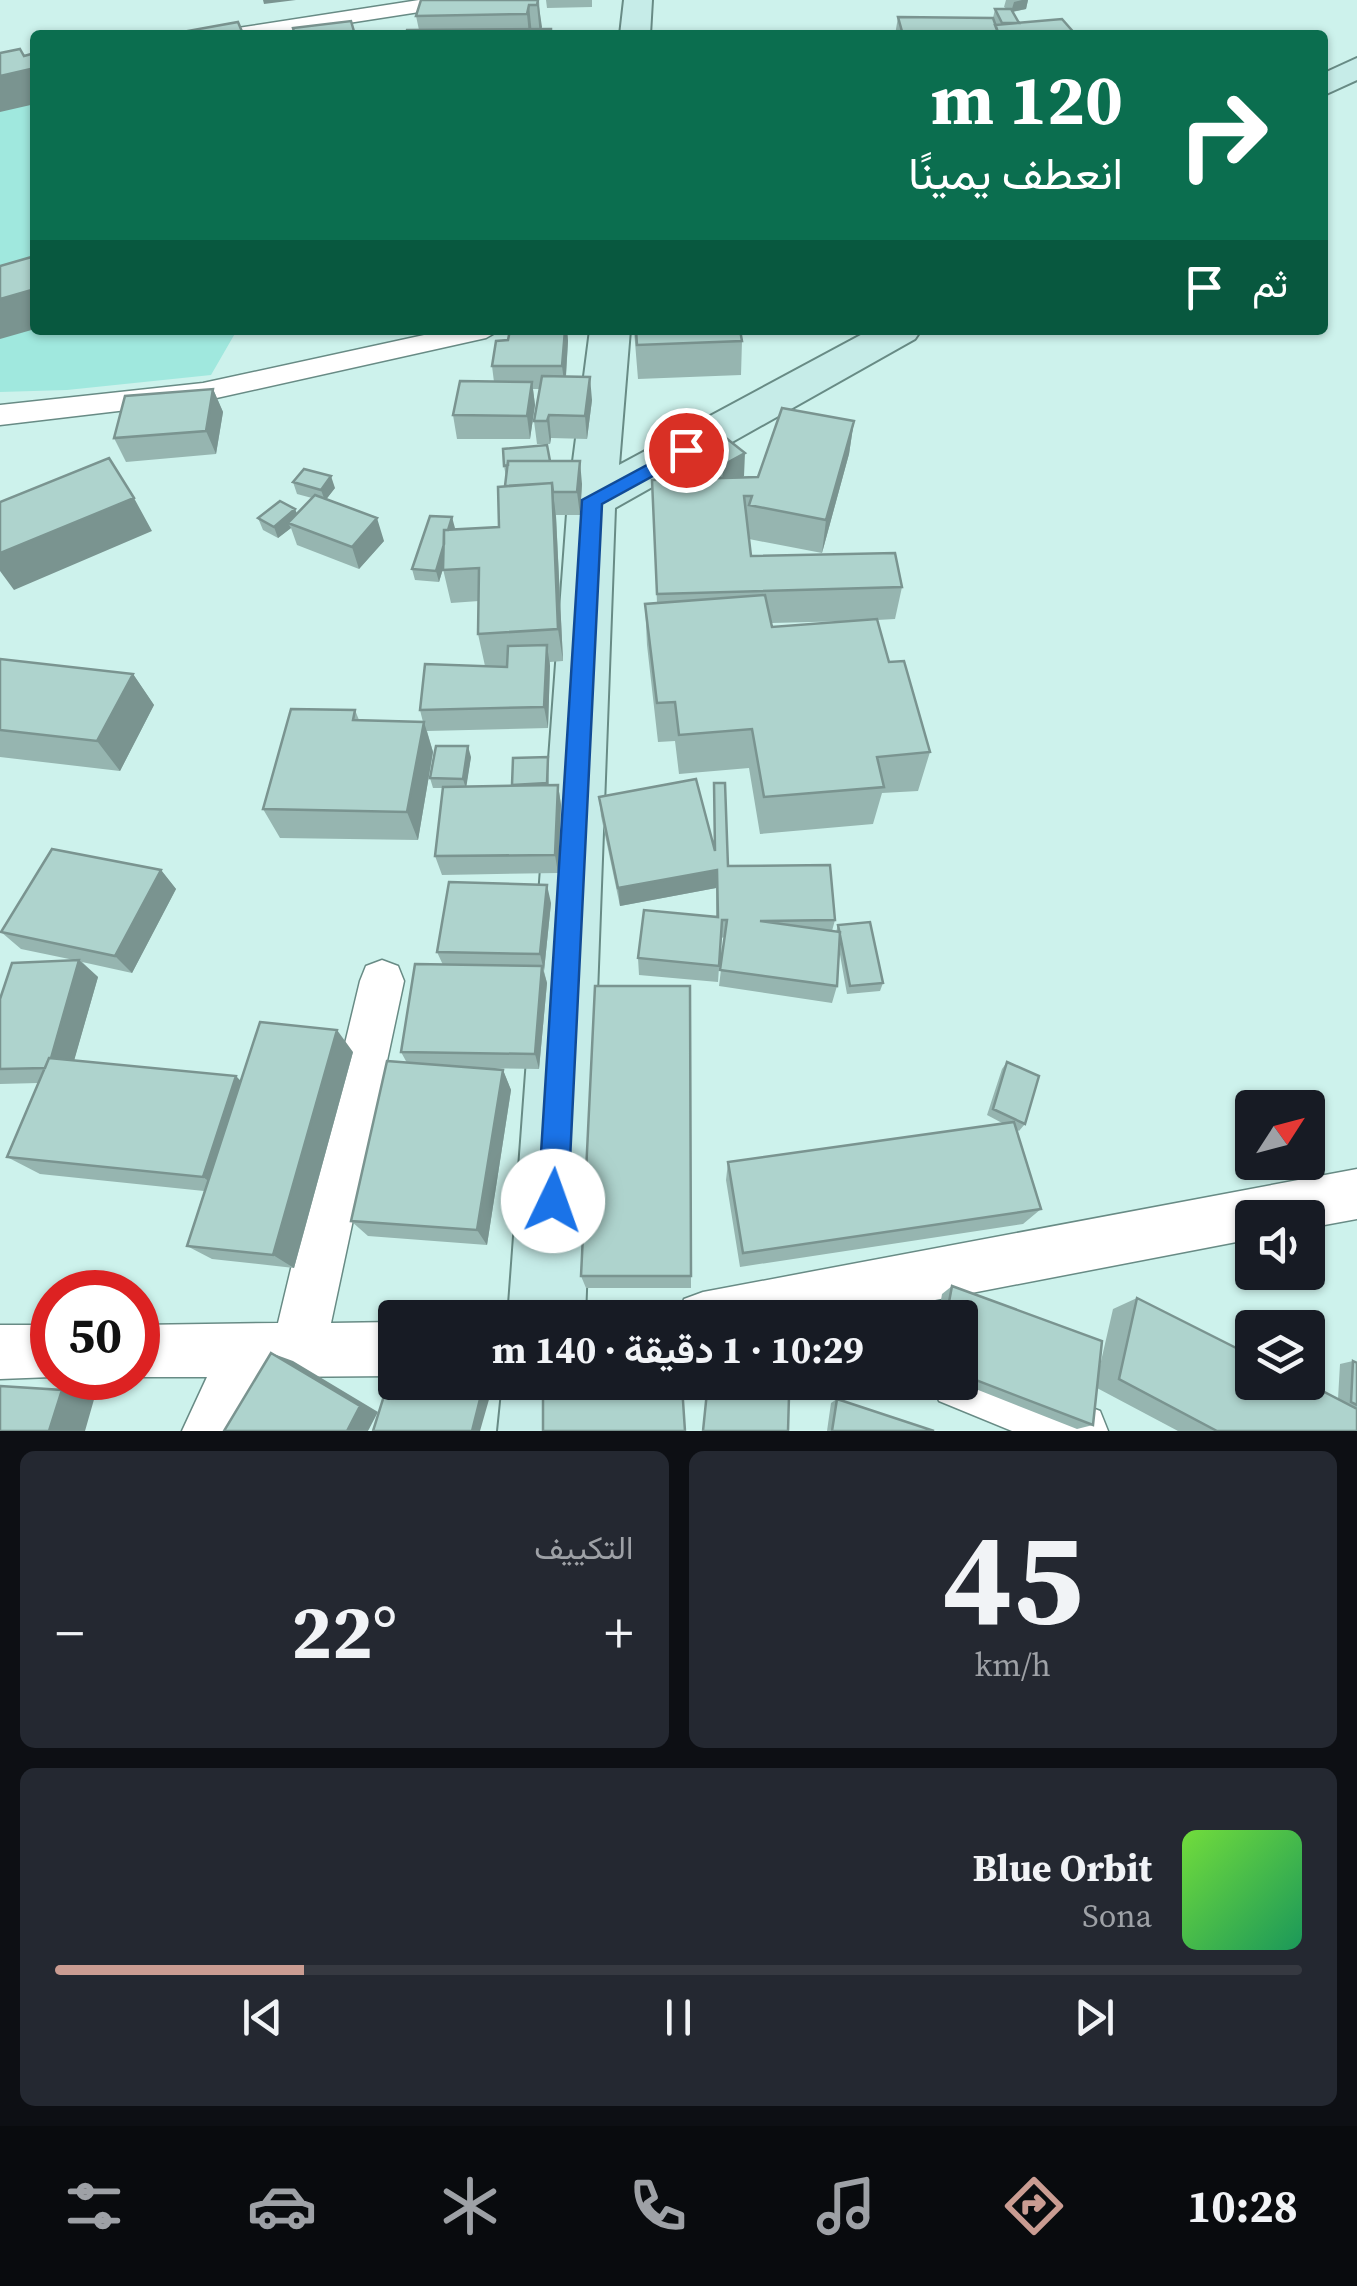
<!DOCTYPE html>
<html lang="ar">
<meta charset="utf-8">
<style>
:root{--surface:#171b24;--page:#242831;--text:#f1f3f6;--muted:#9ea1a6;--line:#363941;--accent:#ca9c92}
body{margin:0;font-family:"Source Serif 4",Vazirmatn,serif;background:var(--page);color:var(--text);direction:rtl;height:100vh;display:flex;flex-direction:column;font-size:38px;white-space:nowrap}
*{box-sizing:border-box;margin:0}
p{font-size:32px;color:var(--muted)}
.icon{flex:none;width:55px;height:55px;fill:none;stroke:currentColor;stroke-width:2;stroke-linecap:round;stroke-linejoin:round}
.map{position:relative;height:1431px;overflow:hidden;direction:ltr}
.panel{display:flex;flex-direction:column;gap:20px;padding:20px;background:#0d0f14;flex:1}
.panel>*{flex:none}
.hud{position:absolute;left:30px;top:30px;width:1298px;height:305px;border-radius:10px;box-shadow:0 2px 8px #0004;direction:rtl;background:#0b6e4f;color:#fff;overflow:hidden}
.needle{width:65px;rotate:54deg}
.controls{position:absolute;left:1235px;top:1090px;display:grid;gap:20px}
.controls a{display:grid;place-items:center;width:90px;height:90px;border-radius:10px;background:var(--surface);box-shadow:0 2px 8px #0004;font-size:50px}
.speed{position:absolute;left:30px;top:1270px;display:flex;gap:20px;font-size:50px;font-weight:700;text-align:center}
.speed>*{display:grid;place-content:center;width:130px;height:130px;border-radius:50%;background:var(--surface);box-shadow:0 2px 8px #0004;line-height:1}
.speed .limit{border:15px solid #d22;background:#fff;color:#111}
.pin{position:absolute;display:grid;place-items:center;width:85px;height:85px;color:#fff;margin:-42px;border:5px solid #fff;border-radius:50%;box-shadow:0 2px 10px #0007}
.me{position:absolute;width:110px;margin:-55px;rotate:3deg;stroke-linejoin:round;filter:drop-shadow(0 0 8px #0008)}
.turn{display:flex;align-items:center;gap:35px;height:210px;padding:0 40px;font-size:45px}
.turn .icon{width:130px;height:130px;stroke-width:2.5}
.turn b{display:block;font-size:70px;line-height:85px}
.then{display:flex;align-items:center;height:95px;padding:0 40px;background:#0003;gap:20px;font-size:38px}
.big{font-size:75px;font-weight:700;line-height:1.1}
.panel .widget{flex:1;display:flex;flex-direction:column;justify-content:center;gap:15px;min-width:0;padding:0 35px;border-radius:15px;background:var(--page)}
.panel .dial{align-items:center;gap:0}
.dial b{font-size:130px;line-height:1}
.song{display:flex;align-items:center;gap:30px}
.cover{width:120px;height:120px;border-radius:15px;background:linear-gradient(135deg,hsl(100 70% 55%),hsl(150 70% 35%))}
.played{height:10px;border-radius:5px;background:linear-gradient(90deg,var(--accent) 20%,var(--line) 20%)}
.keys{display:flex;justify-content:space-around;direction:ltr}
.heat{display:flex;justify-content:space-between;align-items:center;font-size:55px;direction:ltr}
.panel .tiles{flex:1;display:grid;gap:20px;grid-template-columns:1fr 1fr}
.widget:last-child{grid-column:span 2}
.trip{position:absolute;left:378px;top:1300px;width:600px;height:100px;border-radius:10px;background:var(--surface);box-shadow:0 2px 8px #0004;font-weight:700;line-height:100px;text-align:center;direction:rtl}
.tab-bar{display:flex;height:160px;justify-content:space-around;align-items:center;background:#090b0e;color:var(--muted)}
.tab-bar .icon{width:70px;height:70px}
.tab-bar .active{color:var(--accent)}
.tab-bar b{font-size:45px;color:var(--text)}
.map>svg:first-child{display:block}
</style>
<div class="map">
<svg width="1357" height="1431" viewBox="0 0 1357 1431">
<rect width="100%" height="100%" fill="#cdf2ec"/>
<path fill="#a0e8de" d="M35 74V330H237L211 375 67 390 0 392V79Z"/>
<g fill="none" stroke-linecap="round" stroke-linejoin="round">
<defs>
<path id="street" d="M419 0H468L458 6 271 35H221L231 29Z
M447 330H500L486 338 203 401 0 425V405L203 383Z
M382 960 398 966 404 981 331 1323 395 1322V1376L264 1377 239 1431H182L207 1377H138V1325L278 1323 360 981 366 966Z
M1357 1169V1219L1308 1228V1218H1252V1239L842 1318H677L684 1299 703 1292Z
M0 1325H52V1377L0 1379Z
M960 1356 1100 1411 1108 1431H1012L939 1401 931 1382H960Z"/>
<path id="secondary" d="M624 0H652L650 35H620Z
M1357 58V80L1322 96V74Z
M590 330H630L619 465 870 330H921L915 339 615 508 585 1318H508L568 500Z
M503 1382H583L580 1431H498Z"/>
</defs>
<use href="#street" stroke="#688b85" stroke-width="3"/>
<use href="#secondary" stroke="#688b85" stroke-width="4"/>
<use href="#street" fill="#fff" fill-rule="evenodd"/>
<use href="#secondary" fill="#c6ece8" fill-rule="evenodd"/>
</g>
<path fill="#96b5b0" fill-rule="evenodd" d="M539 0 541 29 419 30 416 16Z
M546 0H592V7L547 8Z
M1006 0H1028L1026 9 1013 12 1019 23 1076 35H895L898 17 993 18 995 9H1007L1004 7Z
M510 330H567L568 341 566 377 592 400 587 439 551 438 550 444H537L534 421 540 389H533L535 405 530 439H457L453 415 494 382 492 366 508 340Z
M634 330H740L742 341 741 375 638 379Z
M213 389 223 412 216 454 126 462 114 438Z
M854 421 849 454 822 553 749 539 751 556 902 587 895 619 877 620 889 662 930 752 918 791 882 793 873 824 760 834 749 768 679 774 675 741 658 742 647 645 645 604 657 603 652 480 687 479 668 463 667 440 717 443 744 476 741 478 758 477ZM850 621 772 627V623Z
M550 461 582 484 580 515H556L563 661 550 662 548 728 427 731 433 752 418 840 280 838 263 809 355 710 359 720 423 722 420 710 485 666 478 634 479 601 451 603 443 569 439 582 415 580 412 569 455 528 454 530 499 527 506 477 504 466Z
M293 482 335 488 326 499 384 541 359 569 297 545 291 528 278 538 263 530 258 518 295 509 297 514 312 498 297 494Z
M0 659 133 674 154 705 120 771 0 757Z
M471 757 466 786H512L548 757 549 785H558L561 805 558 873 442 875 435 856 443 788H433L430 778Z
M714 783 728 866 835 920 832 931 836 932 838 925 883 983 880 991 847 994 839 949 837 986 832 1003 719 986 725 937 721 938 718 982 639 975 638 958 716 917V888L620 906 601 816 599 797 714 846Z
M161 870 176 889 132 973 82 962 98 977 74 1060 236 1076 240 1081 353 1052 294 1268 212 1259 187 1246 204 1191 40 1174 7 1157 38 1083 0 1084V1069L74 960 21 949 1 932Z
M551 903 544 971 547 983 539 1069 478 1068 503 1070 511 1090 487 1245 368 1236 351 1221 407 1063 401 1052 443 965 437 952Z
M1007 1062 1025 1124 1019 1131 1016 1129 1041 1209 1023 1224 740 1267 726 1180 728 1162 1004 1124 987 1115 1002 1069Z
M581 1276H691V1288H586Z
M952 1286 1099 1370 1113 1309 1137 1298 1338 1399 1340 1364 1353 1361 1357 1363V1431H1178L1097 1388 1093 1425 1077 1429 958 1382H960V1318H938L942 1294Z
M837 1399 934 1431H827L831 1403Z"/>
<path fill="#7a9490" d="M263 0H296L264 4Z
M538 0 542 27 540 35 537 5Z
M1022 0H1028L1026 9 1011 12 1014 2Z
M529 5 532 35H529L527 14Z
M35 68V104L0 112V76Z
M35 289V329L0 339V299Z
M565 330H567L568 341 565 389 562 366Z
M590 377 592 400 587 439 585 416Z
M532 382 535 405 530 439 527 416Z
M213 389 223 412 216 454 206 431Z
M549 415 551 438 550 444 547 421Z
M854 421 849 454 822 553 826 520Z
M708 453 707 476 693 484V461Z
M745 453 744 476 722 488 723 465Z
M580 461 582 484 580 515 577 492Z
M331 476 335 488 325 501 321 490Z
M552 483 556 517 563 661 558 629Z
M134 498 152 531 14 590 0 571V553Z
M295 509 300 521 288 523 291 528 278 538 274 527Z
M452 517 455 528 439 582 436 571Z
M377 518 384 541 359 569 352 547Z
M547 645 550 666 548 728 544 707Z
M133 674 154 705 120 771 97 741Z
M424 722 433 752 418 840 407 812Z
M468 746 471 757 466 789 463 779Z
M558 785 561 805 558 873 555 855Z
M161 870 176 889 132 973 115 956Z
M717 870 716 888 620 906 618 888Z
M547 885 551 903 544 971 540 954Z
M79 960 98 977 68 1082 48 1068Z
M542 966 547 983 539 1069 535 1054Z
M337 1030 353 1052 294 1268 273 1255Z
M503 1070 511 1090 487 1245 477 1230Z
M236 1076 256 1097 226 1194 203 1177Z
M271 1353 293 1361 378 1412 368 1431H347Z
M62 1390 95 1396 85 1431H49Z
M482 1391 490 1396 480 1431H472Z"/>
<path fill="#aed3cd" stroke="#7a9490" stroke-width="2.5" d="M421 0H538L537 5H529L527 14 416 16Z
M995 9H1011L1019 23H1002Z
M898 17 993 18 999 35H903Z
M1062 19 1076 35H999L995 25Z
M351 21 355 35H295L293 28Z
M238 22 243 34 172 35 171 34Z
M551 29V35H405L407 30Z
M20 49 24 56 35 53V68L0 76V53Z
M35 256V289L0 299V266Z
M510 330H565L562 366H492L496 341 508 340Z
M636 330H740L742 341 637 345Z
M542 376 590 377 585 416 549 415 547 421H534Z
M460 381 532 382 527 416 453 415Z
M213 389 206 431 114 438 125 396Z
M782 408 854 421 826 520 749 505 752 496H744L751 556 895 553 902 587 657 594 652 480 758 477Z
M694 425 717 443 726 438 745 453 723 465 708 453 693 461 667 440Z
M547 445 550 461H508V465L504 466 503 449Z
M109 458 134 498 0 553V502Z
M508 461H580L577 492H553L552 483 505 486Z
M304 469 331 476 321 490 293 482Z
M552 483 558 629 478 634 479 568 443 570 444 530 499 527 498 487Z
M315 495 377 518 352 547 288 523Z
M280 501 295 509 274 527 258 518Z
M430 516 452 517 448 530H444V544L436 571 412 569Z
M765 595 772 627 877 619 889 662 904 661 930 752 877 757 884 787 764 797 752 729 679 735 675 702 657 703 645 604Z
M547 645 544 707 420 710 425 664 507 667 508 646Z
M0 659 133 674 97 741 0 730Z
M291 709 355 710 353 720 424 722 407 812 263 809Z
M436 746H468L463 779 430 778Z
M548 757 547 783 512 785 513 758Z
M696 779 715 851 714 783H725L728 866 830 865 835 920 760 921 840 932 837 986 720 970 727 920H722L719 966 638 958 644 910 718 917 717 870 618 888 599 797Z
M558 785 555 855 435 856 443 787Z
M52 849 161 870 115 956 1 932Z
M449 882 547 885 540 954 437 952Z
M870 922 883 983 850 986 838 925Z
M79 960 51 1058H49L45 1068 0 1069V999L12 963Z
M415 964 542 966 535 1054 401 1052Z
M595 986H690L691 1276H581Z
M260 1022 337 1030 273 1255 187 1246Z
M49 1058 236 1076 203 1177 7 1157Z
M387 1061 503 1070 477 1230 351 1221Z
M1007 1062 1039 1076 1025 1124 993 1109Z
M1014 1122 1041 1209 743 1253 728 1162Z
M952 1286 1102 1341 1093 1425 960 1374V1318H946Z
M1137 1298 1252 1356V1382H1305L1357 1409V1431H1217L1119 1379Z
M271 1353 360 1406 347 1431H224Z
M1353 1361 1357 1363V1405L1351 1402Z
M393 1367H395V1382H450L482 1391 472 1431H373Z
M708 1382 789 1396 788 1431H703Z
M0 1386 62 1390 49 1431H0Z
M682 1386 685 1431H543V1396Z
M837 1399 934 1431H832Z"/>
<path fill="#1a73e8" stroke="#114b97" stroke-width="2.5" d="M686 444 693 445V454L602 504 568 1201 564 1211 553 1216 542 1211 538 1201 582 500Z"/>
</svg>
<div class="controls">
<a><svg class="needle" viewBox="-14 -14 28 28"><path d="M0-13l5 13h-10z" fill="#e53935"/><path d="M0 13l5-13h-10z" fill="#9ea1a6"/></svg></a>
<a><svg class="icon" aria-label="sound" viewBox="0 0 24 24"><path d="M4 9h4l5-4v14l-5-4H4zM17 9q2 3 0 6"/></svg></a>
<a><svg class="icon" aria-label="layers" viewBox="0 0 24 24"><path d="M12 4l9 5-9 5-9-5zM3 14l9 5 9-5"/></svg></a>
</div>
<div class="speed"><div class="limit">50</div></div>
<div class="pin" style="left:686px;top:450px;background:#d93025"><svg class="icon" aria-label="arrive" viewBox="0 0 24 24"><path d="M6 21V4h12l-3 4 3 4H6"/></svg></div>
<svg class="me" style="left:553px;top:1201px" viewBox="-20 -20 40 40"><circle r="19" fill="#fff"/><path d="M0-13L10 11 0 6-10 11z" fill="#1a73e8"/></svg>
<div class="trip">10:29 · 1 دقيقة · 140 m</div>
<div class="hud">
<div class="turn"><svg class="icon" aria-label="right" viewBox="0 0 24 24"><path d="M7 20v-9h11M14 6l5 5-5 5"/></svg><div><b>120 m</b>انعطف يمينًا</div></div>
<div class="then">ثم<svg class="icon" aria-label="arrive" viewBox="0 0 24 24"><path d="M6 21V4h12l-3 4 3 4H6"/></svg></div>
</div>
</div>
<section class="panel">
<div class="tiles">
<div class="widget dial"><b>45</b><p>km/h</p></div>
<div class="widget"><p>التكييف</p>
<div class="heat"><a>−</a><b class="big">22°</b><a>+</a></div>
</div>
<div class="widget">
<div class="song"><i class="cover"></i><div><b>Blue Orbit</b><p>Sona</p></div></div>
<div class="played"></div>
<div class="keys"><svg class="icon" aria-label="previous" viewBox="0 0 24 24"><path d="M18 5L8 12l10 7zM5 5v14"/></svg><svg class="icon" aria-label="pause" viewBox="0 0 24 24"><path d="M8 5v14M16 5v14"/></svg><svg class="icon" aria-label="next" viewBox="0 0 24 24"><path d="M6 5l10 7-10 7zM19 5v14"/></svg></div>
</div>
</div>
</section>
<nav class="tab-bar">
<b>10:28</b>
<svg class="icon active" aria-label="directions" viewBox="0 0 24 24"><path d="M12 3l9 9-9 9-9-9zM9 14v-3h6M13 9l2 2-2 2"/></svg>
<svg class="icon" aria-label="music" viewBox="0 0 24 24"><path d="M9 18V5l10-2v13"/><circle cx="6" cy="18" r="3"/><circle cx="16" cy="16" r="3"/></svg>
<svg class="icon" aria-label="phone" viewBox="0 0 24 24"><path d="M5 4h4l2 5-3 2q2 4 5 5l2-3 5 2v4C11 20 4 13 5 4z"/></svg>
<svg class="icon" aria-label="climate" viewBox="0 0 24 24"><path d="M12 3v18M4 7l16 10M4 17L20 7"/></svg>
<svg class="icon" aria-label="car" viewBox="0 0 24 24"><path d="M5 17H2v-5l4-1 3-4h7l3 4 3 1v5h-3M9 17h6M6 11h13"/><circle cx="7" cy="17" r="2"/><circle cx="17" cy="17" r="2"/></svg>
<svg class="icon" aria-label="filters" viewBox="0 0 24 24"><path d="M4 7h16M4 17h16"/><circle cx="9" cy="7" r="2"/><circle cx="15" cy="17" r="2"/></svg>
</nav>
